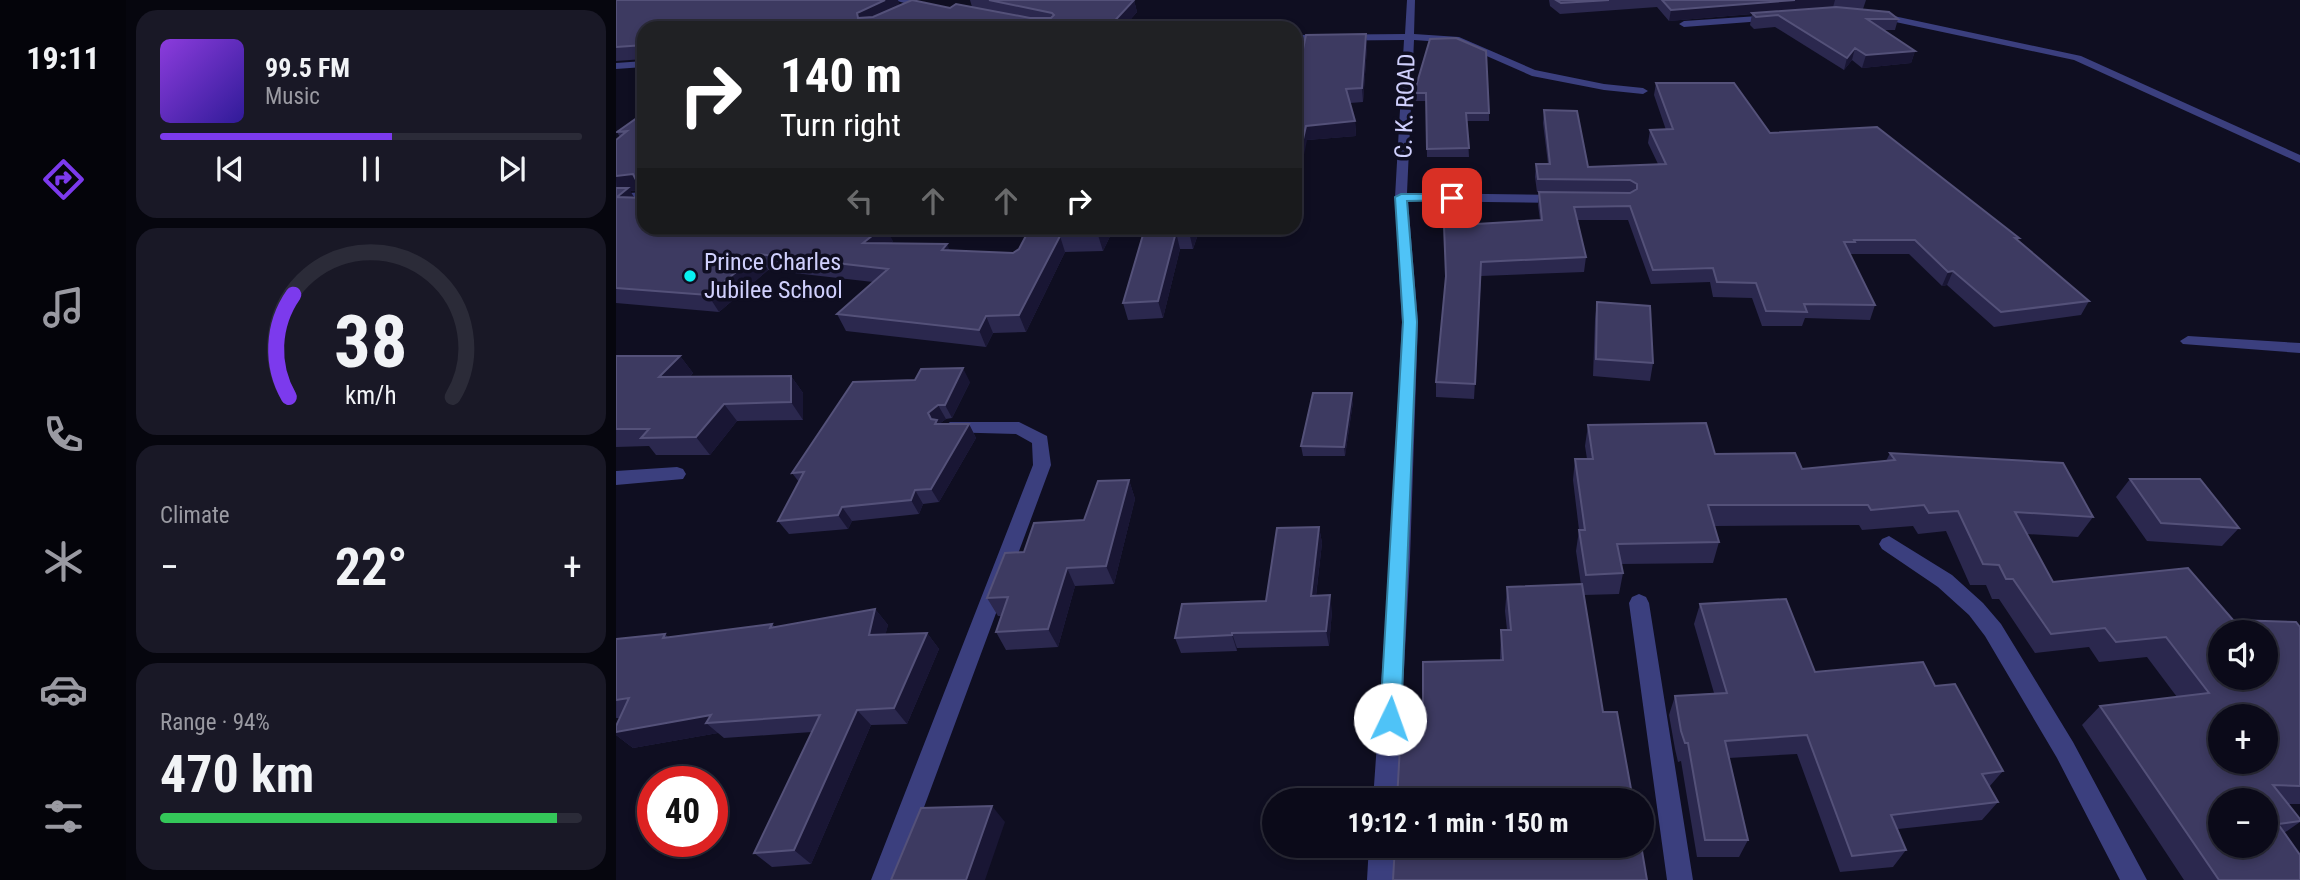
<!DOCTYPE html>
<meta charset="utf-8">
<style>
:root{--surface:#0b0a19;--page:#191826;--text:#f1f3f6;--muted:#9a9aa2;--line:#2b2b38;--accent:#7c3aed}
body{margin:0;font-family:"Roboto Condensed",sans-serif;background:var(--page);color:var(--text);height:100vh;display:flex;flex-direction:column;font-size:26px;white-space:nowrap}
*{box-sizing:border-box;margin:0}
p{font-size:23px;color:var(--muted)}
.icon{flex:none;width:38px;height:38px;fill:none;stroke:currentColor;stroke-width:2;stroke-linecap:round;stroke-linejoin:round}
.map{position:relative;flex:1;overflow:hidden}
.sheet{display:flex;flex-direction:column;gap:10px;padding:10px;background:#06060e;width:490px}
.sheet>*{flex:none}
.top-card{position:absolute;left:21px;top:21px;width:665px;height:214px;border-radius:21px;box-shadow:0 4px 10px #0003,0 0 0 2px var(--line);background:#202124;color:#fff;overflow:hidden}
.controls{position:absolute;left:1592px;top:620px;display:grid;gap:14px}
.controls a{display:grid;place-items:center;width:70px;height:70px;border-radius:50%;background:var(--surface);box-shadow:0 4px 10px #0003,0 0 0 2px var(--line);font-size:35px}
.speed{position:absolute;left:21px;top:766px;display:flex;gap:14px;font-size:35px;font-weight:700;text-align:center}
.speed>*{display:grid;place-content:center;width:91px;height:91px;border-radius:50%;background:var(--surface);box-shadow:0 4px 10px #0003,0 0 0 2px var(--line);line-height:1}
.speed .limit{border:10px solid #d22;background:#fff;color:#111}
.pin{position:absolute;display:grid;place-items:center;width:60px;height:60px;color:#fff;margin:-30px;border-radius:14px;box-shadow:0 4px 10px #0006}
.me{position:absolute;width:77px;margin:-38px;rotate:3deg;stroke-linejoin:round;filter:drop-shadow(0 0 5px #0008)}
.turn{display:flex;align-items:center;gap:24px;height:147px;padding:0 28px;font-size:32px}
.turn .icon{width:91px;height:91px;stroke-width:2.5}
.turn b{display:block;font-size:49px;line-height:60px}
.lanes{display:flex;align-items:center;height:66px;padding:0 28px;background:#0003;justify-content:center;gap:35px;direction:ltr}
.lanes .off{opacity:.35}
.big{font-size:52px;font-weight:700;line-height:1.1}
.sheet .tile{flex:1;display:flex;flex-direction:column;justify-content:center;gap:10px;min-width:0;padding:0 24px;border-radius:21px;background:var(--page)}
.sheet .dial{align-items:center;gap:0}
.dial svg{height:182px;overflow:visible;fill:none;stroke:var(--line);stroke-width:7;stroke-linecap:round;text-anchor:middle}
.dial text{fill:var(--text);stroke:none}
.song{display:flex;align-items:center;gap:21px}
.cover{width:84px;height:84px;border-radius:10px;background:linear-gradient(135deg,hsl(270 70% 55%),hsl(250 70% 35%))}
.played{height:7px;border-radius:4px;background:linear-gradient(90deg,var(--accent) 55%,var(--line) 55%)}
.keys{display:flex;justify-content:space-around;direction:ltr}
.heat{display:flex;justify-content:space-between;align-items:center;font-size:38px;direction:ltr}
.charge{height:10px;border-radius:5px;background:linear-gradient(90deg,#34c759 94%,var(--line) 0)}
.trip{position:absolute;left:646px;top:788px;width:392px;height:70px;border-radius:35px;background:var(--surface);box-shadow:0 4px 10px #0003,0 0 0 2px var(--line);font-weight:700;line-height:70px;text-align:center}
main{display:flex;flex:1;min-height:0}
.tabs{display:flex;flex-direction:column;width:126px;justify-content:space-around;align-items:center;background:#04040a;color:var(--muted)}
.tabs .icon{width:49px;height:49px}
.tabs .current{color:var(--accent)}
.tabs b{font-size:32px;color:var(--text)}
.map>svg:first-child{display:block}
</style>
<main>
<nav class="tabs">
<b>19:11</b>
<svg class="icon current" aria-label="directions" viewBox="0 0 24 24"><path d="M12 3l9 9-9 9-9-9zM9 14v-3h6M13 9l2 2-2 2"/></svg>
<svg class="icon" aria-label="music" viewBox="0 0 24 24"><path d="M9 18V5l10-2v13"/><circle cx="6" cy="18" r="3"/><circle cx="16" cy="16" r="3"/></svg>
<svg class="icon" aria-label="phone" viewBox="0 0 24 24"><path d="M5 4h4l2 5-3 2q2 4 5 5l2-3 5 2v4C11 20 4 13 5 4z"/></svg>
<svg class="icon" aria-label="climate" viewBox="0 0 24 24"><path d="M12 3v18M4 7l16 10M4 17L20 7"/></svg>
<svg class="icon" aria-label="car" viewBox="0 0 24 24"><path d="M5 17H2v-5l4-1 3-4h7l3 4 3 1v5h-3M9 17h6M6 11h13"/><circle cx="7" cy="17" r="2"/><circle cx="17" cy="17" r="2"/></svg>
<svg class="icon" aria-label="filters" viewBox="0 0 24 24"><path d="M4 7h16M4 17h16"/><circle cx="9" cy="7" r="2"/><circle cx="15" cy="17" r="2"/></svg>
</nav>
<section class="sheet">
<div class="tile">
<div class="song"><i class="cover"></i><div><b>99.5 FM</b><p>Music</p></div></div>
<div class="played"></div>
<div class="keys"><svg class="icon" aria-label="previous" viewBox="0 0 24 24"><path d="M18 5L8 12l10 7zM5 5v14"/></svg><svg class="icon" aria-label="pause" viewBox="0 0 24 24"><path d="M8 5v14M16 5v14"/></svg><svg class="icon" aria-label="next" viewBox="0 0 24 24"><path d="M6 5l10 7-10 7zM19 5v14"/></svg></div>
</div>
<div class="tile dial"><svg viewBox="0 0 100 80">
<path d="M14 69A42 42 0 1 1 86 69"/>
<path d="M14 69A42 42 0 0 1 16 24" stroke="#7c3aed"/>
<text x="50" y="56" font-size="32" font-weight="700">38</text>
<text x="50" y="72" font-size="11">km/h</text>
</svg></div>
<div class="tile"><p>Climate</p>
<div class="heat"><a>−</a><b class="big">22°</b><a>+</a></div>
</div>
<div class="tile"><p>Range · 94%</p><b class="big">470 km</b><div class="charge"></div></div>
</section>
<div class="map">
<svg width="1684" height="880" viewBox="0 0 1684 880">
<rect width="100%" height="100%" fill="#0f0e21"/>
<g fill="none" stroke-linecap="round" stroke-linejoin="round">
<path fill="#3b3f7e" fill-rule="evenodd" d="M278 0H293L316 7 312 10Z
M791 0H799L798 34 843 37 919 70 988 84 1027 88 1032 91 1027 94 988 90 916 76 841 43 798 40 791 193 945 195 951 199 945 203 792 201 802 322 794 558 781 800H757L774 558 786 322 779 197 788 40 679 41V35L789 34Z
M1259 12 1465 56 1684 155V163L1458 60 1256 17 1254 15Z
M1157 15 1162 18 1160 20 1068 27 1063 24 1068 21Z
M28 61V67L0 69V63Z
M28 192V200L0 202V194Z
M1572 336 1684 343V353L1567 344 1564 341Z
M334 422H403L431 436 435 465 281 880H255L417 465 416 443 400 434 328 432 325 428Z
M61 467 67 469 70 474 67 479 0 485V471Z
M1273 536 1336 575 1367 603 1385 624 1457 742 1531 880H1504L1441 758 1369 636 1353 615 1322 587 1266 549 1263 544 1266 539Z
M1023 594 1030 597 1033 603 1077 880H1051L1013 603 1016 597Z
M753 845H779L777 880H751Z"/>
</g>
<path fill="#2b284e" d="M0 0 284 5 334 8 356 7 354 0H518L521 12 507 28H28V59L0 61Z
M933 0H1250L1247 9 1229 8 1282 19 1279 30H1268L1299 51 1295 63 1246 68 1236 60 1228 70 1159 27 1138 29 1134 25 1136 14 1053 21 1041 7 944 14 934 6Z
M814 39 873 113V121H851L853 157H811L810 101H798V93Z
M751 47 747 102 734 103 739 121 740 136 691 140 679 82Z
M1040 83 1154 133 1403 238 1402 240 1473 301 1465 315 1378 327 1331 285 1326 286 1293 254H1235L1234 255 1259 305 1254 320 1189 318 1186 326H1146L1136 298 1097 297 1094 282 1035 284 1012 220H961L970 257 968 272 865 276 858 399 820 397V382L830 280 828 226 924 220 922 205 923 192H921L919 177 920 164H932L927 123 928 110 972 167 1042 164 1032 143 1034 130H1050L1038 95Z
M28 113V192L27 190 14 191 18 197 277 241 274 244 334 250 397 253 403 249 414 228H498L487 251 449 252 410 332 377 333 370 347 230 331 221 314 257 282 152 270 103 312 0 303V140L4 137 1 132Z
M529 228H584L577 249H564L547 318 512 320 507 303Z
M981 302 1037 363 1034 381 977 376 979 319Z
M0 356H64L77 373 74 377 175 376 187 393V420L121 421 94 455H40L33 446 0 447Z
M354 382 336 418 330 419 323 424H353L360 438 323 502 307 504 303 514 236 521 232 529 173 534 162 521 183 482 176 473Z
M737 402 729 456H687L685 446Z
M972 425 1099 454 1186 469 1270 461 1274 453 1477 517 1462 537 1411 534 1437 582 1617 620 1684 627V804H1672L1684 819V822L1668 833 1684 880H1568L1466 725 1484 706 1561 697 1531 657 1483 662 1473 647 1419 653 1383 599H1376L1370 585H1354L1330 531 1302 534 1297 526 1246 530 1243 525 1098 526 1103 542 1097 563 1005 564 1007 573 1003 594 968 595 807 728 884 660 885 630H891L889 611 891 587 965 585 960 551 963 530 957 480 959 459H971L969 446Z
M1514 479 1623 528 1606 546 1531 541 1500 497Z
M513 480 519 499 498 584 459 586 442 647 390 650 380 632 385 616H382L371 598 408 552 468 520Z
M703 527 706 543 700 596 716 611 713 646 621 648V651L565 653 559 638 650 601Z
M1084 604 1199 672 1319 686 1387 771 1373 787 1382 802 1366 820 1282 829 1290 850 1277 867 1224 872 1181 754 1113 758 1132 840 1123 857H1081L1065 761 1062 762 1059 749 1053 715 1059 696 1098 693 1078 624Z
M259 609 272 625 269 635 311 633 323 649 291 724 255 725 195 864 156 867 138 853 196 732 108 738 102 733 17 748 0 735V726L4 718H0V639L49 634 52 637 156 624 159 627Z"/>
<path fill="#191634" d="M269 0H282L285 8 247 26 242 18 241 13Z
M518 0 521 12 507 28H492Z
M1179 0H1219L1217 7 1053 21 1055 10Z
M750 34 751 47 747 102 746 88Z
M1239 48 1236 60 1228 70 1231 58Z
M1299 51 1295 63 1246 68 1250 55Z
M739 121 740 136 691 140 679 199V174L690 126Z
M28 173V192L27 190 14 191 22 203 1 197 0 176Z
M266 228H270L277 241 256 259 247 243Z
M486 228H498L487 251 482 235Z
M574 228H584L577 249 573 232Z
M560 232 564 249 547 318 542 301Z
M444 236 449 252 410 332 403 315Z
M331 244 338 260 326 250Z
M142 254 152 270 103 312 92 295Z
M1337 271 1331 285 1326 286 1332 272Z
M370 316 377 333 370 347 363 330Z
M64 356 77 373 57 395 43 377Z
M347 368 354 382 336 418 329 405Z
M175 376 187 393V420L175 402Z
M736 393 737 402 729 456 728 447Z
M108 404 121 421 94 455 80 437Z
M322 405 330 419 323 424 327 438 312 413Z
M353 424 360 438 323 502 315 489Z
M513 480 519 499 498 584 490 566Z
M299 490 307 504 303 514 295 500Z
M226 507 236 521 232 529 222 515Z
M703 527 706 543 698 611 695 596Z
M451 568 459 586 442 647 432 629Z
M714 595 716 611 713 646 710 631Z
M259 609 272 625 265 652 253 635Z
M311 633 323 649 291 724 278 708Z
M616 633 621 648V651L616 635Z
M241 710 255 725 195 864 178 850Z
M95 715 90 723 102 733 17 748 0 735V732Z
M376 806 389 822 369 880H350Z"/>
<path fill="#3d3a61" stroke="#545179" stroke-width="2" fill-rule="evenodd" d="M0 0H269L241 13 242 18 257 17 296 0 334 8 340 4 414 18H435L438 15 436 13 373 0H518L492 28H459L461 23 453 28H28V45L0 47Z
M940 0H993L945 3Z
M1046 0H1179L1055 10Z
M1220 7 1273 12 1282 19H1251L1299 51 1250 55 1239 48 1231 58 1162 15 1140 17 1136 13Z
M750 34 746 88 730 89 739 121 690 126 679 174V82H680L690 35Z
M840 38 870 51 873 113H850L853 148 811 149 810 93H798L814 39Z
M1040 83H1118L1154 133 1261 127 1403 238H1399L1473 301 1385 312 1337 271 1332 272 1299 240H1238L1239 242H1228L1259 305 1188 304 1191 312 1150 311 1140 283 1101 282 1097 268 1037 270 1014 206 958 207 970 257 865 262 859 384 820 382 830 276 828 226 926 220 923 192 1014 193 1021 189V184L1014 180 922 179 920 164H934L928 110 961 111 972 167 1050 164 1034 130 1057 129Z
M28 113V173L20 180 17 174 0 176V140L11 131 1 132Z
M0 188H12L1 197 28 198V228H266L247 243 331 244 326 250 397 253 403 249 414 228H486L482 235 444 236 403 315 370 316 363 330 221 314 272 269 142 254 92 295 0 288Z
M529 228H574L573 232H560L542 301 507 303Z
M981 302 1034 306 1037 363 980 359Z
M0 356H64L43 377 175 376V402L108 404 80 437 25 438 33 429H0Z
M347 368 329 405H322L312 413 315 419 321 420 319 424H353L315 489 299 490 295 500 226 507 222 515 162 521 188 472 176 473 237 382 299 380 305 369Z
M697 393H736L728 447 685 446Z
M1090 423 1099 454 1179 453 1186 469 1279 460 1274 453 1447 463 1477 517 1399 512 1437 582 1572 568 1617 620 1680 622 1684 627V786L1657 785 1684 819V821L1662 824 1684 855V880H1603L1484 706 1593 693 1550 637 1500 642 1489 628 1435 634 1397 579H1390L1383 565 1367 564 1342 511 1313 513 1308 505 1255 510 1252 505H1092L1103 542 1001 544 1007 573 970 575 963 530H969L959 459H977L972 425ZM1605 632H1650V677H1605ZM1605 716H1650V761H1605ZM1605 800H1650V845H1605Z
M1514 479H1584L1623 528 1545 523Z
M513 480 490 566 451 568 432 629 380 632 392 597 371 598 389 553 408 552 418 523 468 520 482 481Z
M703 527 695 596 714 595 710 631 616 633V635L559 638 566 604 650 601 661 528Z
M966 584 987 712H1001L1017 800H781L785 728H807V662L887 660 885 630H895L891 587Z
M1170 599 1199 672 1307 662 1319 686 1339 684 1387 771 1366 774 1382 802 1275 815 1290 850 1236 856 1191 735 1109 741 1132 840H1089L1072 743H1069L1065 731 1059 696 1111 693 1084 604Z
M259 609 253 635 311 633 278 708 241 710 178 850 138 853 204 715 90 723 95 715 0 732V726L13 698 0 700V639L49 634 47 638 156 624 154 628Z
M376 806 350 880H275L305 808Z
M779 845H1025L1031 880H777Z"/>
<path fill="#4fc3f7" stroke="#337fa1" stroke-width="2" d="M836 194 841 198 840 200 791 201 801 322 785 719 782 726 774 729 767 726 764 719 787 322 779 197 785 194Z"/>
<circle fill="#08f1f1" stroke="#0f0e21" stroke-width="2.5" cx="74" cy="276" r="7"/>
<g text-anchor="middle" stroke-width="7" stroke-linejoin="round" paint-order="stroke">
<g font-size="24" fill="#d0d0fd" stroke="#0f0e21">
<text transform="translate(789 106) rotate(-88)" y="8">C. K. ROAD</text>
</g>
<g font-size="24" fill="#d0d0fd" stroke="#0f0e21" text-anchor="start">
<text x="88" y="270">Prince Charles<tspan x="88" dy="28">Jubilee School</tspan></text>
</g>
</g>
</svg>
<div class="controls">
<a><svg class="icon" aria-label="sound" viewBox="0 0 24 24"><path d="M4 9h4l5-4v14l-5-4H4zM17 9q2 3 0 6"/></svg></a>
<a>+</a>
<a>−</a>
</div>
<div class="speed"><div class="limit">40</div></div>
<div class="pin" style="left:836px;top:198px;background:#d93025"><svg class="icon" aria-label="arrive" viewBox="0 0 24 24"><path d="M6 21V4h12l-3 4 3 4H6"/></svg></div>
<svg class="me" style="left:774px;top:719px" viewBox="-20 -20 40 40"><circle r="19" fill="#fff"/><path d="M0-13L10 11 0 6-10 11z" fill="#4fc3f7"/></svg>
<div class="trip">19:12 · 1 min · 150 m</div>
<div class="top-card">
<div class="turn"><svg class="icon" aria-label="right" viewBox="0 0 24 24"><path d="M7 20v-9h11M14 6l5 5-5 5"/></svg><div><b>140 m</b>Turn right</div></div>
<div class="lanes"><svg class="icon off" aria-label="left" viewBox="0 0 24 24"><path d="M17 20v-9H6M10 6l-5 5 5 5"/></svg><svg class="icon off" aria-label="ahead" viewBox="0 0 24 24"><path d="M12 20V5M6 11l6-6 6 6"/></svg><svg class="icon off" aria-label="ahead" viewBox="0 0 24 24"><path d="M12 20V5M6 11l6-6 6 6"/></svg><svg class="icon" aria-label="right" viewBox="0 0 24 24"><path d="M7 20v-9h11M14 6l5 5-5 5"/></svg></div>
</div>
</div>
</main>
